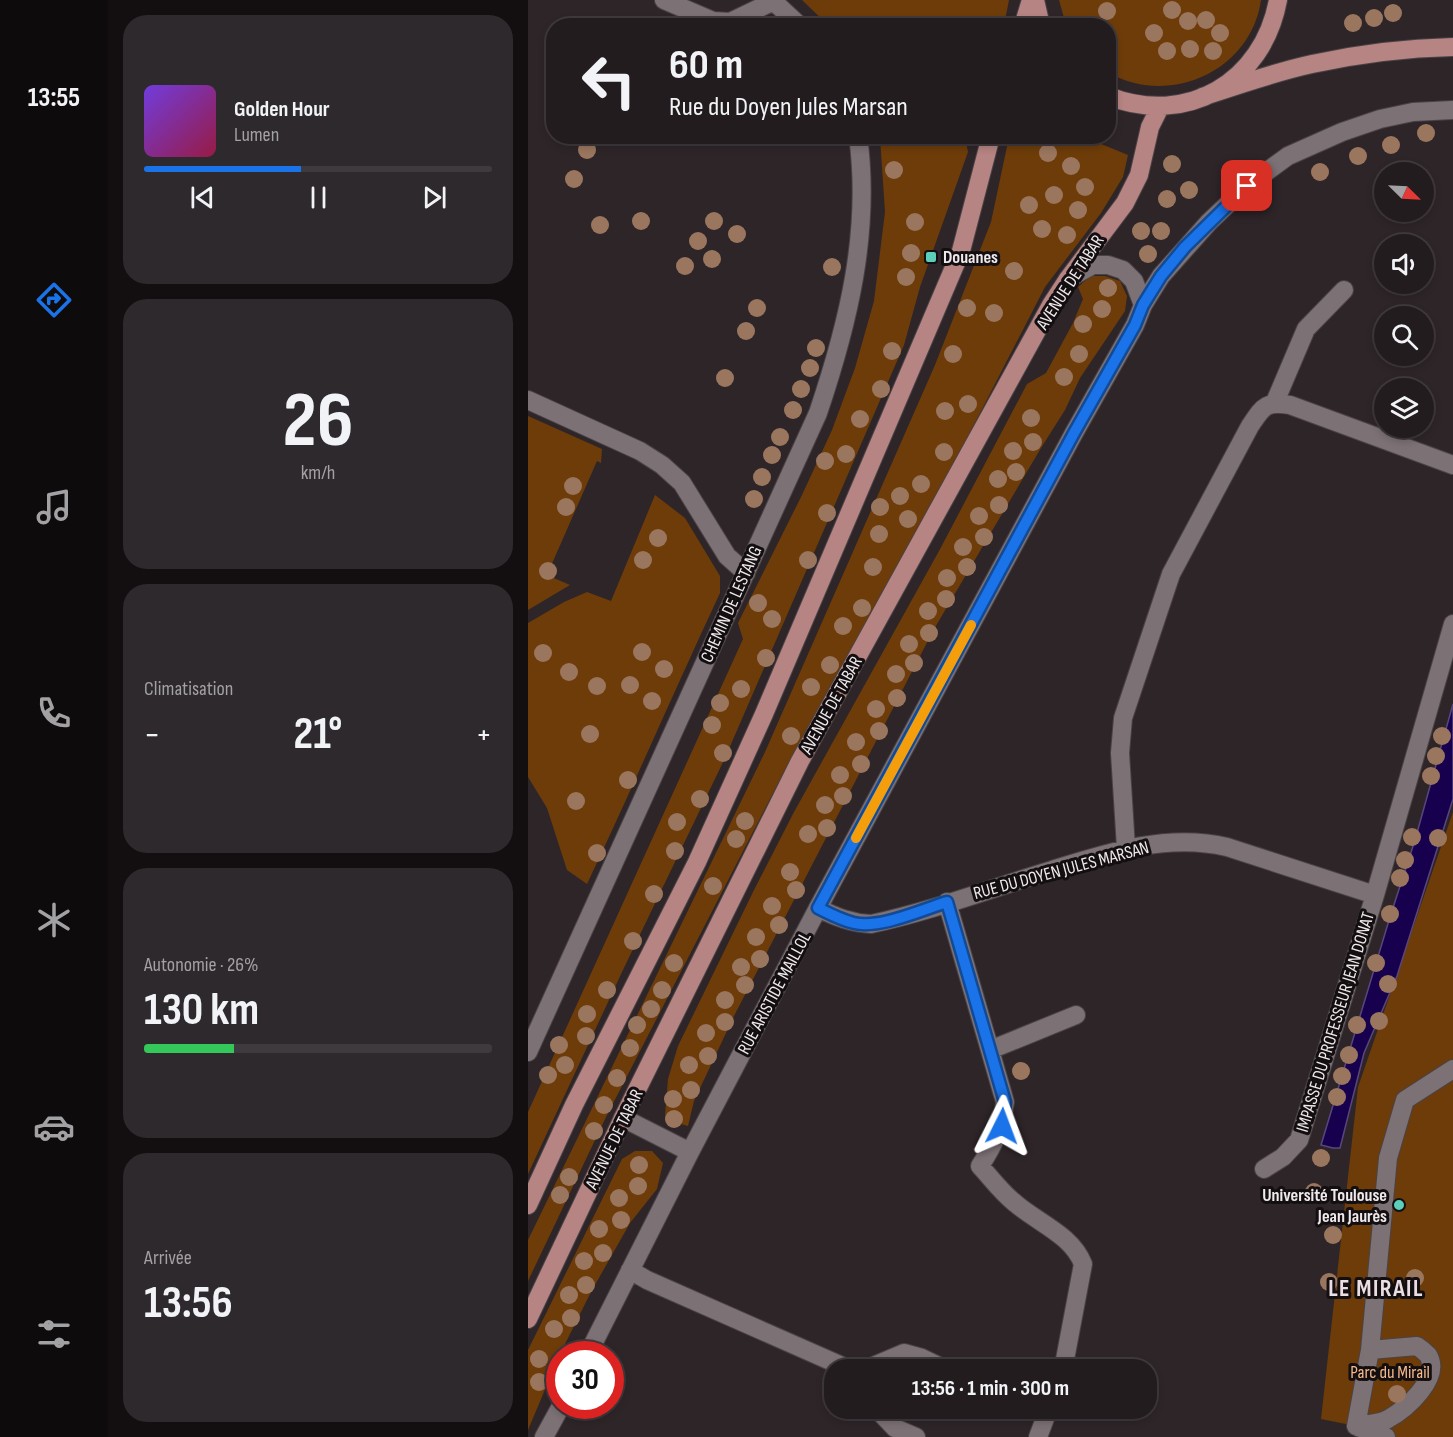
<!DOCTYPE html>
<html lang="fr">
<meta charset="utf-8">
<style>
:root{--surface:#221c1f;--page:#2e292c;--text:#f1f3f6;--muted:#a2a1a4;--line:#3f3a3d;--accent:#1a73e8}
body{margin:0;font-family:"Sofia Sans Condensed",sans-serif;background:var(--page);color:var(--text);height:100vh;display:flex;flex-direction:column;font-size:22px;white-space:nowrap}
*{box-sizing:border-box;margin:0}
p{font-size:20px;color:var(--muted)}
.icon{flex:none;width:33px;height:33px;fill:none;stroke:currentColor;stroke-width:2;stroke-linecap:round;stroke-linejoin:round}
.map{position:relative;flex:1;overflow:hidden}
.drawer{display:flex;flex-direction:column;gap:15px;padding:15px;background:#130f11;width:420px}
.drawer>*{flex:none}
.banner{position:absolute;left:18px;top:18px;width:570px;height:126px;border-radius:24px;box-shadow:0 3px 9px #0003,0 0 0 2px var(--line);background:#221c1f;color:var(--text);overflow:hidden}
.needle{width:39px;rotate:114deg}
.tools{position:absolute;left:846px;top:162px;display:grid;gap:12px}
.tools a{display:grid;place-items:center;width:60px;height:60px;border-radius:50%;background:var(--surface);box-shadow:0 3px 9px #0003,0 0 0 2px var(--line);font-size:30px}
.speed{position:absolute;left:18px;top:1341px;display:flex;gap:12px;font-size:30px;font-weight:700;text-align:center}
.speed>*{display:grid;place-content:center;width:78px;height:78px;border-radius:50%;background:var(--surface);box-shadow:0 3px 9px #0003,0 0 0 2px var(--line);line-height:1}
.speed .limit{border:9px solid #d22;background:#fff;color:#111}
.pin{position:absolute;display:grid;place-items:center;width:51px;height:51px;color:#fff;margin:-26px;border-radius:12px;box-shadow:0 3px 9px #0006}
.me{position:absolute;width:66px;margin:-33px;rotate:3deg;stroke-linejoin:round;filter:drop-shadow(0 0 4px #0008)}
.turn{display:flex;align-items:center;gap:21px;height:126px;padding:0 24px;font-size:27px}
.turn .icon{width:78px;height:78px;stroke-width:2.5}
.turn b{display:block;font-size:42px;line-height:51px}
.big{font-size:45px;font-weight:700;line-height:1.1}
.drawer .card{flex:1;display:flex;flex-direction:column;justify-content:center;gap:9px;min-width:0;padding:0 21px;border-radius:24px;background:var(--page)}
.drawer .dial{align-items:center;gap:0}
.dial b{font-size:78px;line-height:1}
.song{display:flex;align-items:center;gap:18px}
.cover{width:72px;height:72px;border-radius:9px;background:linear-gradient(135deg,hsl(260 70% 55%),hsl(340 70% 35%))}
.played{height:6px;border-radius:3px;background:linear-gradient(90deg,var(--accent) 45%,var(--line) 45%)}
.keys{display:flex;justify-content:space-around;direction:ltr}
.heat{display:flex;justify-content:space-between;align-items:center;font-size:33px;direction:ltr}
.charge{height:9px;border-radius:4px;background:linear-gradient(90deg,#34c759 26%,var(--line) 0)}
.trip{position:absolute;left:296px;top:1359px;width:333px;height:60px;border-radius:24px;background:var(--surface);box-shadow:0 3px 9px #0003,0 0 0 2px var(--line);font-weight:700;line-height:60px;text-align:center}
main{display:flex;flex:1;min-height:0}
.dock{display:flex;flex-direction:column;width:108px;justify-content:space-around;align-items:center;background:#0e0b0c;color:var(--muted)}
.dock .icon{width:42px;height:42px}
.dock .selected{color:var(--accent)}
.dock b{font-size:27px;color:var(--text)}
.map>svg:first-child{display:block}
</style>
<main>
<nav class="dock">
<b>13:55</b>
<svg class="icon selected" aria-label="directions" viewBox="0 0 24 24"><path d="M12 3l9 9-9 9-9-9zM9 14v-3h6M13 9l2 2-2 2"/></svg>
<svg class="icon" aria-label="music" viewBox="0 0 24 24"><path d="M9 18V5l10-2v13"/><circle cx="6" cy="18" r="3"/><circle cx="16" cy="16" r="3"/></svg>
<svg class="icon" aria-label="phone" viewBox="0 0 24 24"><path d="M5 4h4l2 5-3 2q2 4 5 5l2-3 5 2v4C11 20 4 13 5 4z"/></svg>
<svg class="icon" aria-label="climate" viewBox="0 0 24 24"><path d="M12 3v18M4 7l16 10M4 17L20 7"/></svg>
<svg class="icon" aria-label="car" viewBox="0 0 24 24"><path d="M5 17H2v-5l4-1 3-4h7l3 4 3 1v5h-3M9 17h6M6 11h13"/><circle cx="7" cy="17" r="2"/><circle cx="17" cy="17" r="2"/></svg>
<svg class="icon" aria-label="filters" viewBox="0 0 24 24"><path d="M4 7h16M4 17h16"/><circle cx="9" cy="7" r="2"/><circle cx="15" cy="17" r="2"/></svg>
</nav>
<section class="drawer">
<div class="card">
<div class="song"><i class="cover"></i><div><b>Golden Hour</b><p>Lumen</p></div></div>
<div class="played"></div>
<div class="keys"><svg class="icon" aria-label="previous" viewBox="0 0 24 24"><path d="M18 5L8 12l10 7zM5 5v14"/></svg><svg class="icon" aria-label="pause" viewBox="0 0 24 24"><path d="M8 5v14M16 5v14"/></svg><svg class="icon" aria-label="next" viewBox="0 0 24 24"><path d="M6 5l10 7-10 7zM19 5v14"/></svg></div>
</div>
<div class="card dial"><b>26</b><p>km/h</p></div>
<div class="card"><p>Climatisation</p>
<div class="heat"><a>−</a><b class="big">21°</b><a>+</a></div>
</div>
<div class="card"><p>Autonomie · 26%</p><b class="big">130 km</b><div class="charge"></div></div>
<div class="card"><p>Arrivée</p><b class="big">13:56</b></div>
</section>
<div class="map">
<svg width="925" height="1437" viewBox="0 0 925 1437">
<rect width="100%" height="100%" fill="#2e2529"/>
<path fill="#6d3c09" d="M274 0H481L476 25 301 26Z
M531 0H733C723 71 642 107 581 73L580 26 538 25Z
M352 137H437L440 152 392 287 376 345 197 758 94 972 0 1174V1112L215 639 210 623 274 495 304 430 327 368 346 301 357 212Z
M481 137H556L600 155 595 177 573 213 517 287 435 446 261 762 78 1117 0 1281V1240L237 752 407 365 463 222Z
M563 276H577L592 281 599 296 597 311 552 378 537 410 513 448 406 629 206 1016 166 1101 160 1126 146 1122 137 1115 140 1079 150 1046 226 890 266 812 411 551 499 384 518 373 545 323 555 299 550 287Z
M0 416 74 449 73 463 69 461 19 575 42 585 0 610Z
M127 495 157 518 192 576V593C147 689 105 787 59 884L39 870 19 808 0 777V623L36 602 59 592 83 601Z
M925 812V1437H858L828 1426 793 1419 830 1087Z
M107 1151H124L135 1163 129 1189 102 1223 63 1292 32 1354 0 1430V1350L94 1159Z"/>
<path fill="#17014e" stroke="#58477d" stroke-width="1.5" d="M925 704V799L869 976 836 1053 812 1148H805L793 1145 862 917 887 840Z"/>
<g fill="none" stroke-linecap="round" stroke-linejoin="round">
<defs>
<path id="minor" d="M136 0 185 21 202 22 246 1
M244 0 272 26
M540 279 565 265H580L595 270 606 281 615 305
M0 400 112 451 134 465 154 483 199 556 218 573
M747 402 778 329 816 290
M598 848 592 753 595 718 643 574 722 426C735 407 737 401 762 405L925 465
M419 902 477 1102C473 1129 467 1143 452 1166 463 1178 474 1193 487 1203 510 1223 544 1235 555 1264L535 1370
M290 908C308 917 323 923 343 924 404 911 464 888 524 870 581 852 640 833 699 847L847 895
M462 1050 548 1015
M0 1052 290 413C320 324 343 232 330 136
M95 1118 162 1152
M736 1169 755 1157 771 1140 847 895 925 624
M102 1270 119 1280 323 1370
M842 1350 889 1346C892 1348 897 1352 900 1355 914 1378 878 1409 860 1419 852 1424 838 1424 828 1426L842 1350 860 1158 877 1100 925 1069
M60 1354 162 1152 290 908 546 433 607 325 615 305 633 276 681 222 719 186 760 156 814 132 852 119 885 112 925 110
M336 1370 376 1353 394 1358 419 1370
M348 1408 367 1428 388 1437
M830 1427 858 1437
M16 1437 33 1406
M510 1437 521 1408"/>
<path id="major" d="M507 0 513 26
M495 26 503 0
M580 96C659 127 735 82 750 0
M674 97C710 85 747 72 784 64 830 54 878 48 925 47
M0 1205 46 1105 169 862 236 714 433 251 463 136
M0 1319 95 1118 272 761 523 305 540 279 597 203 611 175 622 127 632 107"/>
</defs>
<use href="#minor" stroke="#4a4346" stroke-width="20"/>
<use href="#major" stroke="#4a4346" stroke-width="20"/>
<use href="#minor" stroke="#7c7175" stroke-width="18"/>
<use href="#major" stroke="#b68482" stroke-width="18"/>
</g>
<g fill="#9b765e">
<circle cx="644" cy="10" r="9"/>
<circle cx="579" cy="11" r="9"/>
<circle cx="865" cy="13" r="9"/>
<circle cx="846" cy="18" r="9"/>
<circle cx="678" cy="20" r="9"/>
<circle cx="660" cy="21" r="9"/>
<circle cx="825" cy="23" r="9"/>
<circle cx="626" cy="33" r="9"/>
<circle cx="692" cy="33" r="9"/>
<circle cx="662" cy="49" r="9"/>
<circle cx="639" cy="51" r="9"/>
<circle cx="685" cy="51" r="9"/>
<circle cx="898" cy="133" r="9"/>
<circle cx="863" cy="145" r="9"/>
<circle cx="59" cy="150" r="9"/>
<circle cx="520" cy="153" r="9"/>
<circle cx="830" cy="156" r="9"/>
<circle cx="644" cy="164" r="9"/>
<circle cx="543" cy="166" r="9"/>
<circle cx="366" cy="170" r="9"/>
<circle cx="792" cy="172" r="9"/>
<circle cx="46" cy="179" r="9"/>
<circle cx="557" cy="187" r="9"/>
<circle cx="661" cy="190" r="9"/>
<circle cx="526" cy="195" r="9"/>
<circle cx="639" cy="199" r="9"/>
<circle cx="501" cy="205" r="9"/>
<circle cx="550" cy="210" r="9"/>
<circle cx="113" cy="221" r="9"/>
<circle cx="186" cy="221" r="9"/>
<circle cx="387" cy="222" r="9"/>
<circle cx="72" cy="225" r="9"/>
<circle cx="514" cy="229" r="9"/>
<circle cx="613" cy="231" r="9"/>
<circle cx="633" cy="231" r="9"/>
<circle cx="209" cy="234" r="9"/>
<circle cx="539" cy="235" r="9"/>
<circle cx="170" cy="241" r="9"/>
<circle cx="383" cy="253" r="9"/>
<circle cx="620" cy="254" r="9"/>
<circle cx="184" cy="259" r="9"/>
<circle cx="157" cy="266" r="9"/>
<circle cx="304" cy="267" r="9"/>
<circle cx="486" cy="271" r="9"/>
<circle cx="378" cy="277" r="9"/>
<circle cx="580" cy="288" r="9"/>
<circle cx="229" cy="308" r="9"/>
<circle cx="439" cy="308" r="9"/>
<circle cx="574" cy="309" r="9"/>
<circle cx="466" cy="313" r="9"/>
<circle cx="555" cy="324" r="9"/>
<circle cx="218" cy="331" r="9"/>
<circle cx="288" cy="348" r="9"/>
<circle cx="364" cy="351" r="9"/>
<circle cx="425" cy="354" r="9"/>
<circle cx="551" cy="354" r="9"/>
<circle cx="282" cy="368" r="9"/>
<circle cx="536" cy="377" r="9"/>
<circle cx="197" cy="378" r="9"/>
<circle cx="273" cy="389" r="9"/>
<circle cx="353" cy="389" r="9"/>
<circle cx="440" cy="404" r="9"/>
<circle cx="265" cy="410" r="9"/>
<circle cx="417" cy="411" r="9"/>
<circle cx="503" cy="418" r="9"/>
<circle cx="332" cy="419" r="9"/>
<circle cx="252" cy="437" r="9"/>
<circle cx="505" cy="442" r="9"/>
<circle cx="485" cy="451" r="9"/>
<circle cx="416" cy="452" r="9"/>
<circle cx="318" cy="454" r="9"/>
<circle cx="244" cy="455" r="9"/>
<circle cx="297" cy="461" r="9"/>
<circle cx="488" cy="472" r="9"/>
<circle cx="234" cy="477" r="9"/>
<circle cx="470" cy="479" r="9"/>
<circle cx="393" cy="484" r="9"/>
<circle cx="45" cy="486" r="9"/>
<circle cx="372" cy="496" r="9"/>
<circle cx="226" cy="499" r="9"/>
<circle cx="471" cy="505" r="9"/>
<circle cx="38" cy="507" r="9"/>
<circle cx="352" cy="507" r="9"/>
<circle cx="299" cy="513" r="9"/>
<circle cx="451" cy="516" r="9"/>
<circle cx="380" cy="519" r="9"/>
<circle cx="351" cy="534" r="9"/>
<circle cx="456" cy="537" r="9"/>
<circle cx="130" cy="538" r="9"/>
<circle cx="435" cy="547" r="9"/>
<circle cx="115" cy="560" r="9"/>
<circle cx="280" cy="560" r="9"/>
<circle cx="345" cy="567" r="9"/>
<circle cx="439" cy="567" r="9"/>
<circle cx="20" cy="571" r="9"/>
<circle cx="419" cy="578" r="9"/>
<circle cx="418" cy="599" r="9"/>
<circle cx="230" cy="603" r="9"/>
<circle cx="334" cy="608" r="9"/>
<circle cx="400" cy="611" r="9"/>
<circle cx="244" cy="619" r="9"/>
<circle cx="315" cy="626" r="9"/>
<circle cx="401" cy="633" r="9"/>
<circle cx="381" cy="644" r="9"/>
<circle cx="114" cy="652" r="9"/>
<circle cx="15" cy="653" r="9"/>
<circle cx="238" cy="658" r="9"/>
<circle cx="386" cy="663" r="9"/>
<circle cx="302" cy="665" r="9"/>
<circle cx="136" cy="669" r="9"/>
<circle cx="41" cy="672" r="9"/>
<circle cx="368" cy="674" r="9"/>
<circle cx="102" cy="685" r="9"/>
<circle cx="69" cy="686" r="9"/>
<circle cx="283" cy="687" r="9"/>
<circle cx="213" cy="689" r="9"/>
<circle cx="369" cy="698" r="9"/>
<circle cx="124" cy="701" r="9"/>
<circle cx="192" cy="703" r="9"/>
<circle cx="348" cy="709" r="9"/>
<circle cx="184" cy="725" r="9"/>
<circle cx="351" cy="731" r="9"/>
<circle cx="62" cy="734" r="9"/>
<circle cx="263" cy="736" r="9"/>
<circle cx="914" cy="736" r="9"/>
<circle cx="328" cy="742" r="9"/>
<circle cx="195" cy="753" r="9"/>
<circle cx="908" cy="756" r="9"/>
<circle cx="333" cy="764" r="9"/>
<circle cx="312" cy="775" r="9"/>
<circle cx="903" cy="776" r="9"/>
<circle cx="100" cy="780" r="9"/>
<circle cx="315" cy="796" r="9"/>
<circle cx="172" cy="799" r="9"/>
<circle cx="48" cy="801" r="9"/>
<circle cx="297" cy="805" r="9"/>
<circle cx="217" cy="821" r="9"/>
<circle cx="149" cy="822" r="9"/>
<circle cx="299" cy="828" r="9"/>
<circle cx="280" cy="834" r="9"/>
<circle cx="884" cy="837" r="9"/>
<circle cx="910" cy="838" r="9"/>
<circle cx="208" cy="839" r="9"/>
<circle cx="147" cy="851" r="9"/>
<circle cx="69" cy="853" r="9"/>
<circle cx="877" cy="860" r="9"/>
<circle cx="262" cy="872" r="9"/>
<circle cx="872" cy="878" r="9"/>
<circle cx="185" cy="886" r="9"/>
<circle cx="268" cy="890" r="9"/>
<circle cx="126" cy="894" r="9"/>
<circle cx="244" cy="906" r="9"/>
<circle cx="862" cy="914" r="9"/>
<circle cx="251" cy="925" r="9"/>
<circle cx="228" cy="937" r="9"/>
<circle cx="105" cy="941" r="9"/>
<circle cx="232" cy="959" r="9"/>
<circle cx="146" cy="963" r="9"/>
<circle cx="848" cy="963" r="9"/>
<circle cx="213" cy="967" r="9"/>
<circle cx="860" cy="984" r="9"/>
<circle cx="217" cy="985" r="9"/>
<circle cx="79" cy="990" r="9"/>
<circle cx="134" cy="990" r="9"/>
<circle cx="197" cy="1000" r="9"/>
<circle cx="123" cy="1009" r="9"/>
<circle cx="59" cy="1014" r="9"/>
<circle cx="851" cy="1021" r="9"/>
<circle cx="197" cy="1022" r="9"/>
<circle cx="109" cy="1025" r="9"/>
<circle cx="829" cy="1025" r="9"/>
<circle cx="178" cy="1033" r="9"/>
<circle cx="58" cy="1036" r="9"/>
<circle cx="31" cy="1045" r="9"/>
<circle cx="102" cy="1048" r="9"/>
<circle cx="821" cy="1055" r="9"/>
<circle cx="180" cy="1056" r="9"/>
<circle cx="37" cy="1065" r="9"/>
<circle cx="161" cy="1065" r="9"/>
<circle cx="493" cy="1071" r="9"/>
<circle cx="20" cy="1075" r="9"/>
<circle cx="814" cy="1076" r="9"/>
<circle cx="89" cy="1078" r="9"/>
<circle cx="163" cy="1090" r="9"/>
<circle cx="809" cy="1097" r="9"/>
<circle cx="145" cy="1099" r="9"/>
<circle cx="76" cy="1105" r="9"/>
<circle cx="146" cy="1119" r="9"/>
<circle cx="66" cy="1131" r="9"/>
<circle cx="793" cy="1158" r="9"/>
<circle cx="111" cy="1165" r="9"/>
<circle cx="41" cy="1177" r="9"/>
<circle cx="110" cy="1186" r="9"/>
<circle cx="786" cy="1192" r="9"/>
<circle cx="32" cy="1195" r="9"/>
<circle cx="91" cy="1198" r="9"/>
<circle cx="93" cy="1220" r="9"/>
<circle cx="71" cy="1229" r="9"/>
<circle cx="805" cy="1235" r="9"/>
<circle cx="75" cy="1253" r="9"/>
<circle cx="56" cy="1261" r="9"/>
<circle cx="887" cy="1278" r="9"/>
<circle cx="801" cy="1282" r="9"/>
<circle cx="58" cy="1285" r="9"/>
<circle cx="41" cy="1295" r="9"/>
<circle cx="43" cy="1318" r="9"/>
<circle cx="26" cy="1329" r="9"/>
<circle cx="11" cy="1359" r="9"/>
<circle cx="11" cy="1382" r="9"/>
<circle cx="869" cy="1394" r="9"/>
</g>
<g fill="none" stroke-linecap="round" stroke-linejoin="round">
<defs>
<path id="route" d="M474 1126 477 1102 419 902C393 910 352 929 326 923 313 920 302 914 290 908L546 433 607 325 615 305 633 276 657 247 719 186"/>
</defs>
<use href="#route" stroke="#114b97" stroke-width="15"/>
<use href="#route" stroke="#1a73e8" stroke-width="10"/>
<path stroke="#f59e0b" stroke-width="10" d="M328 838 443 625"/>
</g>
<g fill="#5cceba" stroke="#130f11" stroke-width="2">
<rect x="397" y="251" width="12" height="12" rx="3"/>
<circle cx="871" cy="1205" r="6"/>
</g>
<g text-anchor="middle" stroke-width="6" stroke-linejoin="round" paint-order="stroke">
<g font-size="18" font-weight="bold" fill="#f0e9ec" stroke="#130f11" text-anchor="start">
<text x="415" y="263">Douanes</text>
<text x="859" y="1201" text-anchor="end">Université Toulouse<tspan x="859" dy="21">Jean Jaurès</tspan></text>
</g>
<g font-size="18" fill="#f0e9ec" stroke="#130f11">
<text transform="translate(542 282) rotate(-57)" y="6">AVENUE DE TABAR</text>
<text transform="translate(203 604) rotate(-66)" y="6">CHEMIN DE LESTANG</text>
<text transform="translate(303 705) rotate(-61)" y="6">AVENUE DE TABAR</text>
<text transform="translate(533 870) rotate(-15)" y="6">RUE DU DOYEN JULES MARSAN</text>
<text transform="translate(246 993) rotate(-62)" y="6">RUE ARISTIDE MAILLOL</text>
<text transform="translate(807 1022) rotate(-73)" y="6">IMPASSE DU PROFESSEUR JEAN DONAT</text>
<text transform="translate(86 1139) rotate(-64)" y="6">AVENUE DE TABAR</text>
</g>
<g font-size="18" fill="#f4b88a" stroke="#130f11">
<text x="862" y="1378">Parc du Mirail</text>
</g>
<g font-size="24" font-weight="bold" letter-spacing="1.5" fill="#ebdee3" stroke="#130f11">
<text x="848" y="1296">LE MIRAIL</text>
</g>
</g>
</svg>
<div class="tools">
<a><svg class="needle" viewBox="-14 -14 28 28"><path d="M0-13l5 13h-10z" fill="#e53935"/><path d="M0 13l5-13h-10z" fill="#a2a1a4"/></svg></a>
<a><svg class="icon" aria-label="sound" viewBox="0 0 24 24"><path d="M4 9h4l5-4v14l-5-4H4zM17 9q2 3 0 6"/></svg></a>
<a><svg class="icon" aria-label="search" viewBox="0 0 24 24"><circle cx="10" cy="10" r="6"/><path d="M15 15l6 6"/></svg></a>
<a><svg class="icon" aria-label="layers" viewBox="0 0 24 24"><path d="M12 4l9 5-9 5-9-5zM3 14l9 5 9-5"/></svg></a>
</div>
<div class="speed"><div class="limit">30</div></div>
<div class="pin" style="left:719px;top:186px;background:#d93025"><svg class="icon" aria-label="arrive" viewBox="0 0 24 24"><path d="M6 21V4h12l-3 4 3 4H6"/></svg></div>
<svg class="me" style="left:474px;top:1126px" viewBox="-20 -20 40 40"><path d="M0-17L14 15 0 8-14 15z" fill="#1a73e8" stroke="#fff" stroke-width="4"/></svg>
<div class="trip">13:56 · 1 min · 300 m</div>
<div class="banner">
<div class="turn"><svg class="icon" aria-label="left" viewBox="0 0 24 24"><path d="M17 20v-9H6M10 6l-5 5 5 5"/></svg><div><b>60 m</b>Rue du Doyen Jules Marsan</div></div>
</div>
</div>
</main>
